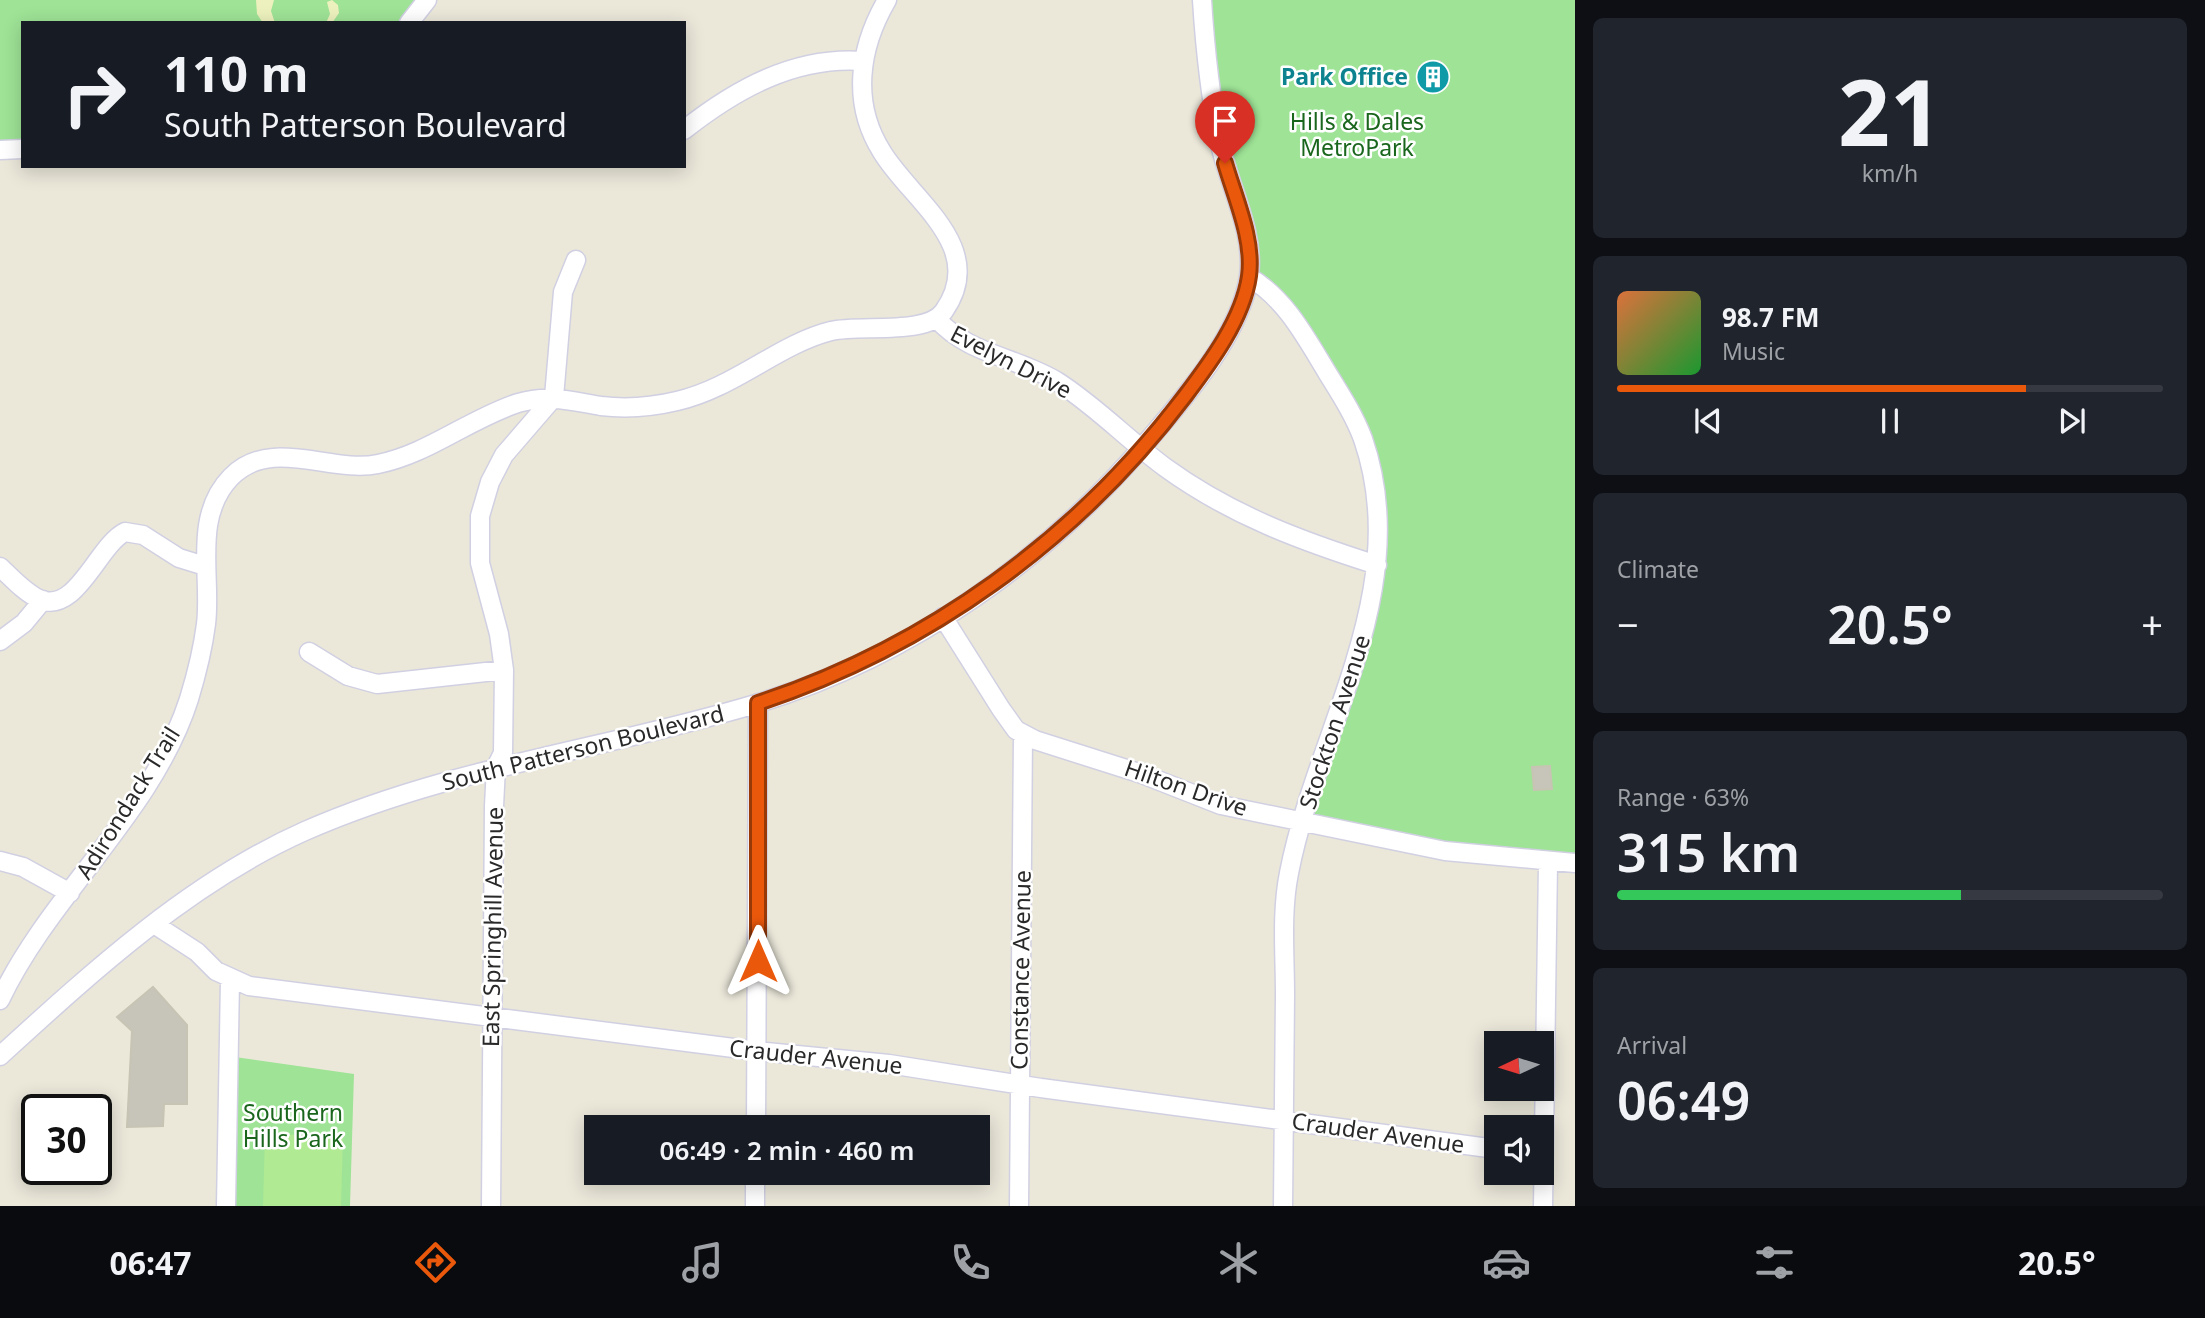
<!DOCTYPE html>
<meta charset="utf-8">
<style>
:root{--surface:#171b24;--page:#20242c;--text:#f1f3f6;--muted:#9ea1a6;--line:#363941;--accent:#ea580c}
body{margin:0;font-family:"Noto Sans",sans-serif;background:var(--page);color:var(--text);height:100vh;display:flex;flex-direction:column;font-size:26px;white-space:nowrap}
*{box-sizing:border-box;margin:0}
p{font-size:23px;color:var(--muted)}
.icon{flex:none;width:38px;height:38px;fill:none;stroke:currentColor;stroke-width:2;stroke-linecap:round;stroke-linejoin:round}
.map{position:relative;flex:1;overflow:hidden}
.drawer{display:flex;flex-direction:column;gap:18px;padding:18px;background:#0d0f14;width:630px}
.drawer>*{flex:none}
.banner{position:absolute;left:21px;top:21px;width:665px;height:147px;border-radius:0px;box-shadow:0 4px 18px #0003;background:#171b24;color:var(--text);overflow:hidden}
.needle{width:46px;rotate:266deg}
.fabs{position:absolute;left:1484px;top:1031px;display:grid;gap:14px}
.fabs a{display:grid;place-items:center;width:70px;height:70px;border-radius:0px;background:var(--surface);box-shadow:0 4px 18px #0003;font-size:35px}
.speed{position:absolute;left:21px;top:1094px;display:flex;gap:14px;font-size:35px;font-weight:700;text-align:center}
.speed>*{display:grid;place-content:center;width:91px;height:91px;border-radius:50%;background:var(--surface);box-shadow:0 4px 18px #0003;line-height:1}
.speed .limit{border:4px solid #111;border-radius:10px;background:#fff;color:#111}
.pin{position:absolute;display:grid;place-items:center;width:60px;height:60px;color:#fff;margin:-72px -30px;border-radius:50% 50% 50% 0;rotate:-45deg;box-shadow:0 0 7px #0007}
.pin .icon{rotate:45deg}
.me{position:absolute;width:77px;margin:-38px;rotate:0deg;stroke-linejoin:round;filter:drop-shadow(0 0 5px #0008)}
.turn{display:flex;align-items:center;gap:24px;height:147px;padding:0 28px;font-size:32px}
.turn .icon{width:91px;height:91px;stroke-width:2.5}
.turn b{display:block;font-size:49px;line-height:60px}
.big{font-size:52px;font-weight:600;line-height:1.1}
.drawer .widget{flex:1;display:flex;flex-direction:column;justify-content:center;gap:10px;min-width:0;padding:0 24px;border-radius:10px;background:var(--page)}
.drawer .dial{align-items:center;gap:0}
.dial b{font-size:91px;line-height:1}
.song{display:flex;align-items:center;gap:21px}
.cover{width:84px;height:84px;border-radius:10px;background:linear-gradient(135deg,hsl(20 70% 55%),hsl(130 70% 35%))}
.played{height:7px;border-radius:4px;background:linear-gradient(90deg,var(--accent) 75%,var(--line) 75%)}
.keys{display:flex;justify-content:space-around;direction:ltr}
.heat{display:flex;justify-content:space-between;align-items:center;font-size:38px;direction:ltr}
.charge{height:10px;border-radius:5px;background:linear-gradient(90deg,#34c759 63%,var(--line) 0)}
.trip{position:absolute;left:584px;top:1115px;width:406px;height:70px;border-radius:0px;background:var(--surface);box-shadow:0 4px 18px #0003;font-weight:600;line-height:70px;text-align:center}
.tabs{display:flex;height:112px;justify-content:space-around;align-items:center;background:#090b0e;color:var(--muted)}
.tabs .icon{width:49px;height:49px}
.tabs .on{color:var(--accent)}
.tabs b{font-size:32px;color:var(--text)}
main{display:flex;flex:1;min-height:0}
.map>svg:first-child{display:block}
</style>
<main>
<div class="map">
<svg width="1575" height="1206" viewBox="0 0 1575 1206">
<rect width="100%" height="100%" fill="#ebe8da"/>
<path fill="#9ee396" d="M0 0H427L409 23H23V149L0 150Z
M1202 0H1575V863L1303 822 1374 593V485L1319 360 1249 277Z
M235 1057 354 1074 350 1206H235Z"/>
<path fill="#edf1bd" d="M256 0H274L271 11 275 23H263L257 14Z
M332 0 338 5 339 13 332 23H326L330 14 327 2Z"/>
<path fill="#b0ea92" d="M265 1134 343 1136 341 1206H263Z"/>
<path fill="#c7c5b9" stroke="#c7c4b4" stroke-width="2" d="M1440 61 1447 86 1426 92 1419 67Z
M1550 766 1552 789 1534 790 1532 767Z
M153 987 187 1025V1104H164L163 1126 127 1127 132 1031 117 1017Z"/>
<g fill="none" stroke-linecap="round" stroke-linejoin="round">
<defs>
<path id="minor" d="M409 23 427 0
M684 130C736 89 795 56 863 61
M0 150 23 149
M1249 277C1286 299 1306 338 1328 374 1341 395 1354 415 1363 439 1415 589 1317 729 1289 873 1281 913 1285 954 1285 995 1284 1065 1284 1136 1283 1206
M937 319C967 354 1020 358 1058 382 1097 407 1129 441 1166 468 1231 515 1301 541 1377 565
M0 567C12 578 24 592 39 599 76 616 98 545 125 532L143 535 179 558 205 566
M943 617 1001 709 1016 730 1035 740 1142 774 1221 805 1445 851 1575 863
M0 641 24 623 43 600
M309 652 348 676 377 684 504 670
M0 861 23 867 70 893
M154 924 197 952 216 971 249 986 757 1051 889 1064 1041 1088 1496 1149
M0 1000C50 894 153 812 189 699 196 676 203 648 206 624 212 577 192 517 231 477 271 436 331 474 378 464 428 454 469 419 518 403 548 394 571 401 601 406 626 409 652 407 677 401 734 388 779 344 831 331 861 324 927 336 944 311 989 247 911 200 882 152 851 103 859 48 887 0
M0 1056C92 972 190 882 305 831 450 767 608 749 759 703 912 656 1048 559 1151 437 1187 395 1241 333 1249 276 1255 232 1229 186 1220 144 1210 96 1205 48 1202 0
M756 1127 758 703
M226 1206 230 980
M491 1206 494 806 496 767 503 753 504 670 499 634 480 563V516L490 482 504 455 554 397 563 292 576 260
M755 1206V1172
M1019 1206 1023 735
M1543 1206 1548 863"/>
</defs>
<use href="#minor" stroke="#d1d0e2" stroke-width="21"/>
<use href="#minor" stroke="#fff" stroke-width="18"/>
</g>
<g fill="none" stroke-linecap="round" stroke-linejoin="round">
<defs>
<path id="route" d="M758 961V703C928 647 1076 540 1185 396 1210 363 1243 319 1249 276 1254 239 1235 198 1225 163"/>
</defs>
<use href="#route" stroke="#983908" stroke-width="18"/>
<use href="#route" stroke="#ea580c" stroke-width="12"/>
</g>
<defs>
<symbol id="building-disc" viewBox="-11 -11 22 22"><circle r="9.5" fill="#0f9aa8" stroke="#fff"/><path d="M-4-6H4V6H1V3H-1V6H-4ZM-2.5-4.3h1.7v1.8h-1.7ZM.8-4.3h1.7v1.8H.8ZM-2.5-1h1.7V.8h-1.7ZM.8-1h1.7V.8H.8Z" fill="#fff"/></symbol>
</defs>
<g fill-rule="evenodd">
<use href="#building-disc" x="1414" y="58" width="38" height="38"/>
</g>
<g text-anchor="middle" stroke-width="5" stroke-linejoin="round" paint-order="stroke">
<g font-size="23" font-weight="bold" fill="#0d838f" stroke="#fff" text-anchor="end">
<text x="1408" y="85">Park Office</text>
</g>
<g font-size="23" fill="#19661c" stroke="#fff">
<text x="1357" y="130">Hills &amp; Dales<tspan x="1357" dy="26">MetroPark</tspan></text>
<text x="293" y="1121">Southern<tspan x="293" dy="26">Hills Park</tspan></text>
</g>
<g font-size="23" fill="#292929" stroke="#fff">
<text transform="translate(1011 362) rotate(27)" y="8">Evelyn Drive</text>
<text transform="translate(1335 722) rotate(-72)" y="8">Stockton Avenue</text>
<text transform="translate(583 748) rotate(-14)" y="8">South Patterson Boulevard</text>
<text transform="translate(1186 788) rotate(19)" y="8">Hilton Drive</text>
<text transform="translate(128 803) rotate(-58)" y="8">Adirondack Trail</text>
<text transform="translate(493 927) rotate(-89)" y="8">East Springhill Avenue</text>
<text transform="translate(1021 970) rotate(-89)" y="8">Constance Avenue</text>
<text transform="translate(816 1057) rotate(6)" y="8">Crauder Avenue</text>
<text transform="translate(1378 1133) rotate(8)" y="8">Crauder Avenue</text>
</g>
</g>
</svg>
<div class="fabs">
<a><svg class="needle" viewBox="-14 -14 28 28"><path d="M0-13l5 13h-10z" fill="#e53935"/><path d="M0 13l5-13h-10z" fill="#9ea1a6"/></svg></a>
<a><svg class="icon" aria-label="sound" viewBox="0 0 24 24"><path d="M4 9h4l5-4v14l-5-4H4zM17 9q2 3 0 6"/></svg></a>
</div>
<div class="speed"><div class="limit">30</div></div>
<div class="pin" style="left:1225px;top:163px;background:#d93025"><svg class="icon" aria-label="arrive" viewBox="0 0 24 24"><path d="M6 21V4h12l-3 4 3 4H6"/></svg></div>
<svg class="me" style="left:758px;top:961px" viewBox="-20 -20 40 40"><path d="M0-17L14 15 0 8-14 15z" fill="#ea580c" stroke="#fff" stroke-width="4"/></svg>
<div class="trip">06:49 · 2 min · 460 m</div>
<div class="banner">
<div class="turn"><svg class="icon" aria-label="right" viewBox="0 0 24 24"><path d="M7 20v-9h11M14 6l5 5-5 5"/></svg><div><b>110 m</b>South Patterson Boulevard</div></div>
</div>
</div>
<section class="drawer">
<div class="widget dial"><b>21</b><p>km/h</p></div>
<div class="widget">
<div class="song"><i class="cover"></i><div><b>98.7 FM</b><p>Music</p></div></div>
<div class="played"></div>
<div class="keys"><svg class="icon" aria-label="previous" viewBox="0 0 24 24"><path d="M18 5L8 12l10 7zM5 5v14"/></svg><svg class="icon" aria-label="pause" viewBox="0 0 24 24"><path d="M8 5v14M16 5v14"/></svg><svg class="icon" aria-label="next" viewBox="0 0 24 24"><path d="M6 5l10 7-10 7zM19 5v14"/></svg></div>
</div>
<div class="widget"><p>Climate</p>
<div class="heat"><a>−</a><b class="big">20.5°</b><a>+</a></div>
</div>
<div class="widget"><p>Range · 63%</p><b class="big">315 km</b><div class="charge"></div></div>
<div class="widget"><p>Arrival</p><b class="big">06:49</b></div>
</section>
</main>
<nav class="tabs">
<b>06:47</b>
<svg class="icon on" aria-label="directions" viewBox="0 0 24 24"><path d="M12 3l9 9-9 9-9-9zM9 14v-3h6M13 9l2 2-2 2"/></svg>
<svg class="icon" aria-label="music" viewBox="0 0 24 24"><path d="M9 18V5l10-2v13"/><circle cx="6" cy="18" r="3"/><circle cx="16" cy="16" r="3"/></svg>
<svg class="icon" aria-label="phone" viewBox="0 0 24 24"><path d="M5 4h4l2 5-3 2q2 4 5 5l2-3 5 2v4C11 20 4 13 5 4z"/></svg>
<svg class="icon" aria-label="climate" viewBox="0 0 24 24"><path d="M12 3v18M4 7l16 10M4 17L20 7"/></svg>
<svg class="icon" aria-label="car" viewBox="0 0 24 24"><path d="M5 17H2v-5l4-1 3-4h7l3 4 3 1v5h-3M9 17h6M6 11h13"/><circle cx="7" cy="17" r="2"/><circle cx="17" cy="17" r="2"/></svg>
<svg class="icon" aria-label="filters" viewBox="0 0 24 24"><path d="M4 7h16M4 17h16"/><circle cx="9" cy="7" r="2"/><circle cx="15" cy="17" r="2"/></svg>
<b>20.5°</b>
</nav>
